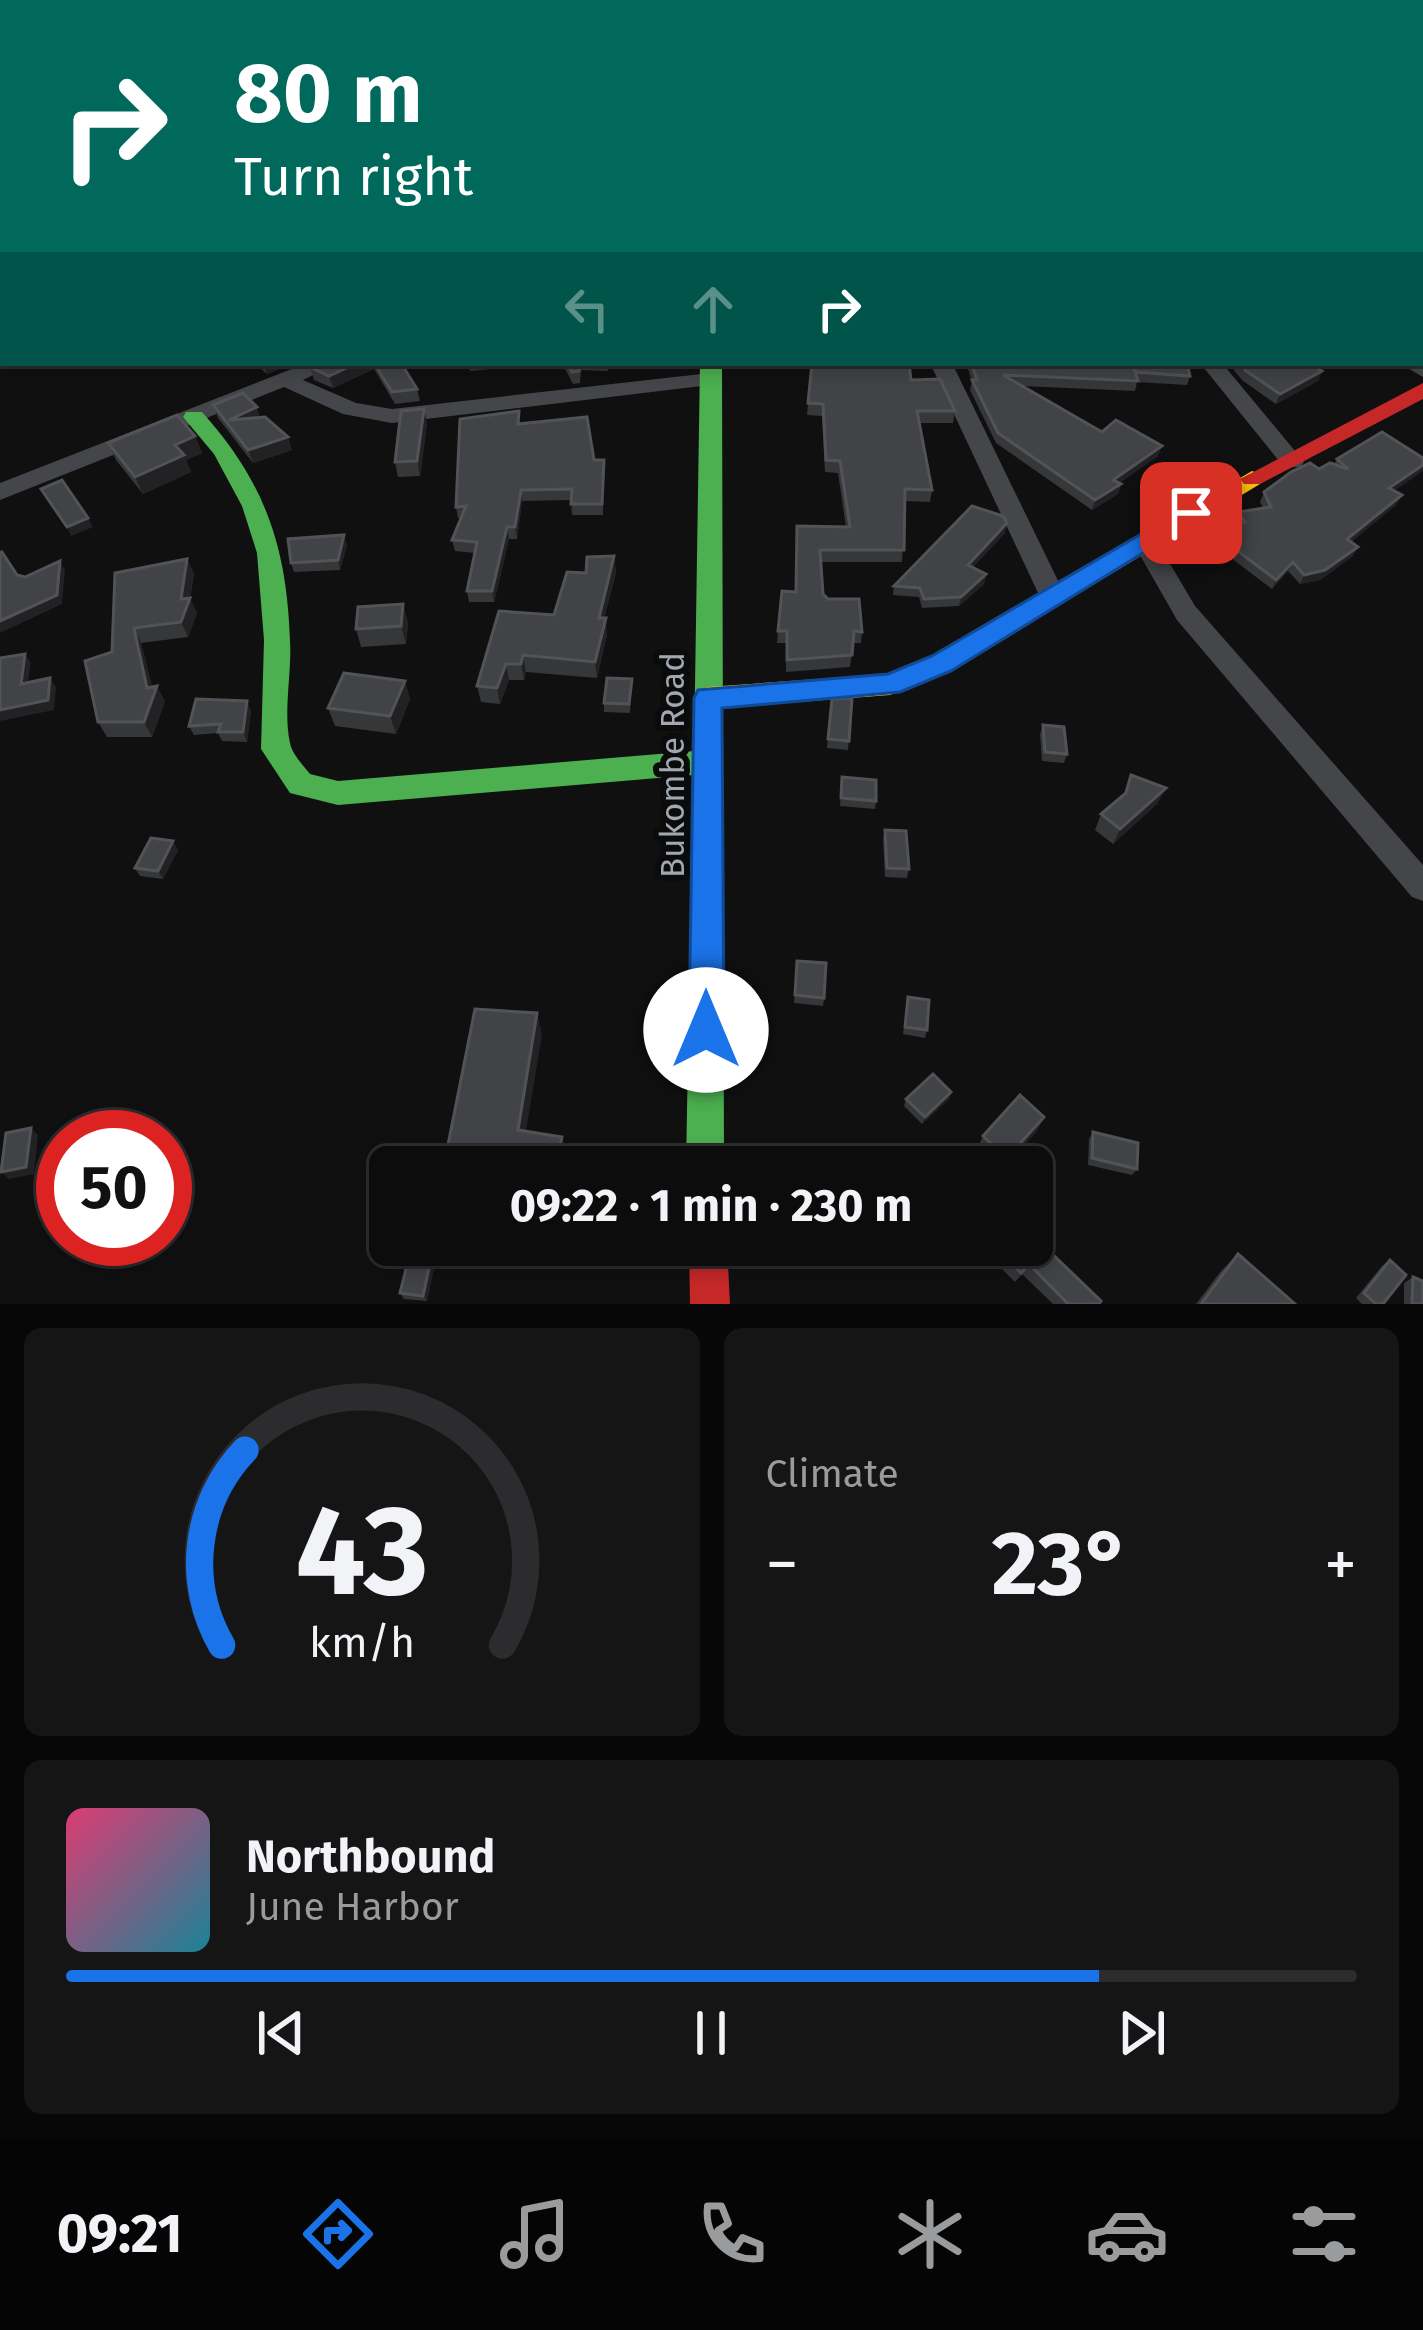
<!DOCTYPE html>
<meta charset="utf-8">
<style>
:root{--surface:#0c0c0d;--page:#151516;--text:#f1f3f6;--muted:#9a9b9d;--line:#2c2c2e;--accent:#1a73e8}
body{margin:0;font-family:"Fira Sans",sans-serif;background:var(--page);color:var(--text);height:100vh;display:flex;flex-direction:column;font-size:45px;white-space:nowrap}
*{box-sizing:border-box;margin:0}
p{font-size:39px;color:var(--muted)}
.icon{flex:none;width:66px;height:66px;fill:none;stroke:currentColor;stroke-width:2;stroke-linecap:round;stroke-linejoin:round}
.map{position:relative;height:1304px;overflow:hidden}
.drawer{display:flex;flex-direction:column;gap:24px;padding:24px;background:#070707;flex:1}
.drawer>*{flex:none}
.hud{position:absolute;left:0px;top:0px;width:1425px;height:366px;box-shadow:0 6px 18px #0003,0 0 0 3px var(--line);background:#00695c;color:#fff;overflow:hidden}
.speed{position:absolute;left:36px;top:1110px;display:flex;gap:24px;font-size:60px;font-weight:700;text-align:center}
.speed>*{display:grid;place-content:center;width:156px;height:156px;border-radius:50%;background:var(--surface);box-shadow:0 6px 18px #0003,0 0 0 3px var(--line);line-height:1}
.speed .limit{border:18px solid #d22;background:#fff;color:#111}
.pin{position:absolute;display:grid;place-items:center;width:102px;height:102px;color:#fff;margin:-51px;border-radius:24px;box-shadow:0 6px 18px #0006}
.me{position:absolute;width:132px;margin:-66px;rotate:0deg;stroke-linejoin:round;filter:drop-shadow(0 0 9px #0008)}
.turn{display:flex;align-items:center;gap:42px;height:252px;padding:0 36px;font-size:54px}
.turn .icon{width:156px;height:156px;stroke-width:2.5}
.turn b{display:block;font-size:84px;line-height:102px}
.lanes{display:flex;align-items:center;height:114px;padding:0 36px;background:#0003;justify-content:center;gap:60px;direction:ltr}
.lanes .off{opacity:.35}
.big{font-size:90px;font-weight:700;line-height:1.1}
.drawer .widget{flex:1;display:flex;flex-direction:column;justify-content:center;gap:18px;min-width:0;padding:0 42px;border-radius:18px;background:var(--page)}
.drawer .dial{align-items:center;gap:0}
.dial svg{height:312px;overflow:visible;fill:none;stroke:var(--line);stroke-width:7;stroke-linecap:round;text-anchor:middle}
.dial text{fill:var(--text);stroke:none}
.song{display:flex;align-items:center;gap:36px}
.cover{width:144px;height:144px;border-radius:18px;background:linear-gradient(135deg,hsl(340 70% 55%),hsl(190 70% 35%))}
.played{height:12px;border-radius:6px;background:linear-gradient(90deg,var(--accent) 80%,var(--line) 80%)}
.keys{display:flex;justify-content:space-around;direction:ltr}
.heat{display:flex;justify-content:space-between;align-items:center;font-size:66px;direction:ltr}
.drawer .tiles{flex:1;display:grid;gap:24px;grid-template-columns:1fr 1fr}
.widget:last-child{grid-column:span 2}
.trip{position:absolute;left:369px;top:1146px;width:684px;height:120px;border-radius:18px;background:var(--surface);box-shadow:0 6px 18px #0003,0 0 0 3px var(--line);font-weight:700;line-height:120px;text-align:center}
.menu{display:flex;height:192px;justify-content:space-around;align-items:center;background:#050505;color:var(--muted)}
.menu .icon{width:84px;height:84px}
.menu .active{color:var(--accent)}
.menu b{font-size:54px;color:var(--text)}
.map>svg:first-child{display:block}
</style>
<div class="map">
<svg width="1423" height="1304" viewBox="0 0 1423 1304">
<rect width="100%" height="100%" fill="#101011"/>
<g fill="none" stroke-linecap="round" stroke-linejoin="round">
<path fill="#444649" fill-rule="evenodd" d="M170 0H184L185 3H171Z
M1061 0H1075V3H1061Z
M0 45 3 46V62L0 61Z
M1422 71 1423 72V82L1422 81Z
M3 92V102L0 103V93Z
M1422 124H1423V135H1422Z
M3 327V339L0 340V328Z
M1423 362V377L1399 363H1422Z
M307 363H337L303 380 356 403 392 409 710 373 721 379 710 385 392 423 343 414 284 387 0 500V483Z
M930 363H952L1066 597 1062 604H1044L1040 597Z
M1200 363H1222L1300 457 1304 462 1300 467H1284Z
M1144 533 1153 535 1195 606 1423 865V901L1412 897 1177 620 1132 541Z"/>
<path fill="#4caf50" fill-rule="evenodd" d="M700 363H722L724 1167H686L693 775 338 805 290 793 261 749 264 640 257 553 242 506 214 454 183 417 186 412H202C265 482 287 547 290 641 292 673 283 711 290 743 292 754 303 765 310 774L338 781 694 751Z"/>
<path fill="#ffc107" fill-rule="evenodd" d="M1252 471 1260 474 1264 479 1260 484 952 670 890 695 708 709 698 706 694 698 698 690 708 687 887 674 932 656Z"/>
<path fill="#c62828" fill-rule="evenodd" d="M1423 383V399L1260 484H1244L1240 479Z
M689 1245H727L730 1304H690Z"/>
</g>
<path fill="#363739" d="M254 363H295L267 374Z
M319 363H401L417 389 420 401 395 404 374 369 333 388 314 380 310 367Z
M469 363H501V368L470 371Z
M562 363H610L608 371 581 370 580 383 573 384Z
M812 363 911 380 955 411 953 423H919L932 490 930 502 905 501 902 562H821L823 594 862 632 861 643H853L850 667 786 672V643H777L778 631 796 592 797 526 846 527 838 473 825 472 822 416 807 415Z
M966 363H1187L1190 376 1187 385 1137 382 1135 391 1022 386 1102 432 1158 456 1119 483 1121 484 1118 494 1092 510 996 443 970 390 972 381Z
M1228 363H1314L1313 366 1322 371 1318 381 1276 404 1243 381Z
M213 405 260 417 292 450 253 463 218 418Z
M427 423 420 476 398 477 395 462Z
M520 424 594 460H604L603 515H572L571 500 522 501 517 539H509L494 602H469L467 591 475 553 455 551 452 540 462 518H458L456 507Z
M195 436 202 453 186 460 191 472 143 494 116 460 108 443Z
M1337 459 1394 491 1397 504 1351 542 1353 556 1320 580 1300 584 1288 571 1272 589 1210 542 1214 533 1236 525 1234 521 1238 512 1263 508 1260 502 1264 492 1334 464Z
M1007 523 1005 533 973 567 986 574 984 584 959 606 922 608 919 597 893 595 894 586Z
M347 545 340 570 294 572 291 563Z
M614 556 616 573 604 618 607 635 597 678 526 672 524 680H509L500 704 481 702 477 686 554 615 586 573Z
M187 559 194 574 190 599 197 613 188 637 141 643 152 687 165 701 152 737H107L98 722 112 652Z
M408 622 406 644 361 647 356 629Z
M632 679 630 713 604 712V703Z
M405 681 410 699 396 734 335 726 328 708Z
M852 698 848 750 827 748 832 699Z
M251 710 247 742 222 741 218 733 194 735 189 726Z
M1043 725 1067 754 1064 763 1042 761 1040 734Z
M1131 775 1158 803 1113 844 1095 830 1101 814 1123 795Z
M842 777 876 801 875 809 840 806Z
M885 830 909 869 907 878 885 877 883 839Z
M178 850 163 879 140 876 135 868Z
M797 961 824 998 823 1006 794 1003Z
M908 997 927 1030 925 1038 903 1034Z
M951 1092 949 1099 922 1124 904 1106 906 1099Z
M1037 1131 1004 1167H996L977 1149 983 1136Z
M1093 1132 1137 1169 1132 1175 1088 1165 1089 1139Z
M978 1245 1046 1247 1099 1304H1053L1022 1274 1015 1282Z
M438 1248 427 1301 404 1299 400 1293Z
M1238 1254 1295 1304H1196L1221 1271Z
M1390 1260 1383 1304H1362L1356 1298 1382 1266Z
M1413 1277 1423 1304H1404V1283Z"/>
<path fill="#222224" d="M106 363H124L108 368Z
M264 363H295L267 374Z
M357 363H372L374 369 333 388 329 376Z
M1322 371 1318 381 1276 404 1280 394Z
M257 407 261 420H229Z
M424 409 427 423 420 476 417 461Z
M195 436 202 453 186 460 191 472 143 494 135 477 175 445Z
M288 437 292 450 253 463 248 450Z
M1162 446 1158 456 1110 490 1113 480Z
M1423 465V471L1384 498 1389 488Z
M1121 484 1118 494 1092 510 1095 500Z
M521 490 522 501 517 539 515 527Z
M1402 495 1397 504 1342 549 1347 539Z
M88 518 93 527 71 536 67 527Z
M1007 523 1005 533 966 574 968 565Z
M507 527 509 539 494 602 492 591Z
M344 535 347 545 340 570 338 560Z
M1358 547 1353 556 1320 580 1300 584 1304 575Z
M614 556 616 573 600 634 599 618Z
M187 559 194 574 190 599 197 613 188 637 181 622V599Z
M60 561 65 570 62 604 0 633V621Z
M1293 562 1288 571 1272 589 1276 580Z
M986 574 984 584 959 606 961 597Z
M403 604 408 622 406 644 401 626Z
M606 618 607 635 597 678 595 662Z
M134 628 141 643 154 696 157 686 165 701 152 737 144 722 147 688Z
M25 654 31 663 26 693 21 684Z
M523 655 526 672 524 680 521 664Z
M506 664 509 680 500 704 497 688Z
M50 678 56 687 54 710 0 721V710Z
M405 681 410 699 396 734 390 716Z
M247 701 251 710 247 742 243 732Z
M1166 788 1158 803 1113 844 1120 829Z
M173 841 178 850 163 879 158 871Z
M537 1013 542 1035 523 1149 518 1130Z
M951 1092 949 1099 922 1124 925 1117Z
M1044 1117 1037 1131 1003 1167 1007 1158Z
M31 1128 38 1135 34 1174 9 1179 1 1172Z
M562 1137 567 1156 564 1167H555Z
M434 1245 438 1248 427 1301 423 1296Z"/>
<path fill="#424346" stroke="#515356" stroke-width="3" d="M47 0H126L125 3H37L48 2Z
M138 0H156V3H135Z
M347 0H639L631 3H336Z
M793 0H1052L1053 1H1034V3H792Z
M1287 0H1423V31L1422 3H1277Z
M1422 202H1423V300L1422 299Z
M319 363H357L329 376 310 367Z
M374 363H401L417 389 392 392Z
M567 363H579V371L572 372Z
M812 363H909L911 380 940 379 955 411H917L932 490 905 489 904 550H820L823 594 828 599H859L862 632 854 631 852 655 787 660V631H778L782 591 796 592 797 526 850 527 840 461 826 460 823 404 808 403Z
M971 363H1132L1138 381 1003 375 1102 432 1116 420 1162 446 1113 480 1121 484 1095 500 998 433 972 380H977Z
M1134 363H1187L1190 376 1135 372Z
M1240 363H1308L1322 371 1280 394 1246 371Z
M243 393 257 407 229 420 265 417 288 437 248 450 213 405Z
M424 409 417 461 395 462 401 411Z
M519 411 518 424 587 417 594 460H604L602 504H571L572 489 521 490 515 527H507L492 591H467L477 542 452 540 466 506 456 507 460 419Z
M177 415 195 436 175 445 184 455 135 477 108 443Z
M1382 432 1423 458V465L1389 488 1402 495 1347 539 1358 547 1325 570 1304 575 1293 562 1276 580 1214 533 1245 522 1238 512 1271 507 1264 492 1291 472 1310 463 1319 469 1330 463 1348 469 1337 459Z
M62 480 88 518 67 527 41 489Z
M972 506 1003 516 1007 523 968 565 986 574 961 597 924 599 920 588 894 586Z
M344 535 338 560 291 563 288 539Z
M2 552 17 575 25 577 60 561 57 595 0 621V553Z
M614 556 599 618H606L595 662 523 655 521 664H506L497 688 477 686 499 611 554 615 567 572 586 573 587 557Z
M187 559 181 599 190 598 181 622 134 628 147 688 157 686 144 722H98L85 661 112 652 115 573Z
M403 604 401 626 356 629 358 607Z
M25 654 21 684 50 678 48 700 0 710V658Z
M344 673 405 681 390 716 328 708Z
M607 678 632 679 629 704 604 703Z
M852 698 849 741 828 739 832 699Z
M196 699 247 701 243 732H218L221 724 189 726Z
M1043 725 1064 727 1067 754 1045 752Z
M1131 775 1166 788 1120 829 1101 814 1126 793Z
M842 777 876 780V801L841 798Z
M885 830 906 831 909 869 887 868Z
M151 838 173 841 158 871 135 868Z
M797 961 826 963 824 998 795 995Z
M908 997 929 1000 927 1030 905 1027Z
M475 1009 537 1013 518 1130 562 1137 555 1167H530L512 1164 511 1167 444 1165Z
M933 1074 951 1092 925 1117 906 1099Z
M1020 1095 1044 1117 1007 1158 983 1136Z
M31 1128 26 1167 1 1172 6 1133Z
M1093 1132 1138 1143 1137 1169 1092 1158Z
M1032 1217 1052 1237 1044 1246 1101 1301 1099 1304H1068L1029 1264 1021 1273 993 1245H1032Z
M412 1245H434L423 1296 400 1293Z
M1238 1254 1295 1304H1201Z
M1390 1260 1406 1275 1383 1304H1376L1364 1293Z
M1413 1277 1423 1281V1304H1412Z"/>
<path fill="#1a73e8" stroke="#114b97" stroke-width="3" d="M1191 505 1200 507V518L951 671 900 692 722 708 724 1030 719 1042 706 1046 694 1042 689 1030 694 698 698 690 888 674 932 656Z"/>
<g text-anchor="middle" stroke-width="12" stroke-linejoin="round" paint-order="stroke">
<g font-size="33" fill="#a2a8b0" stroke="#0b0b0c">
<text transform="translate(672 765) rotate(-90)" y="12">Bukombe Road</text>
</g>
</g>
</svg>
<div class="speed"><div class="limit">50</div></div>
<div class="pin" style="left:1191px;top:513px;background:#d93025"><svg class="icon" aria-label="arrive" viewBox="0 0 24 24"><path d="M6 21V4h12l-3 4 3 4H6"/></svg></div>
<svg class="me" style="left:706px;top:1030px" viewBox="-20 -20 40 40"><circle r="19" fill="#fff"/><path d="M0-13L10 11 0 6-10 11z" fill="#1a73e8"/></svg>
<div class="trip">09:22 · 1 min · 230 m</div>
<div class="hud">
<div class="turn"><svg class="icon" aria-label="right" viewBox="0 0 24 24"><path d="M7 20v-9h11M14 6l5 5-5 5"/></svg><div><b>80 m</b>Turn right</div></div>
<div class="lanes"><svg class="icon off" aria-label="left" viewBox="0 0 24 24"><path d="M17 20v-9H6M10 6l-5 5 5 5"/></svg><svg class="icon off" aria-label="ahead" viewBox="0 0 24 24"><path d="M12 20V5M6 11l6-6 6 6"/></svg><svg class="icon" aria-label="right" viewBox="0 0 24 24"><path d="M7 20v-9h11M14 6l5 5-5 5"/></svg></div>
</div>
</div>
<section class="drawer">
<div class="tiles">
<div class="widget dial"><svg viewBox="0 0 100 80">
<path d="M14 69A42 42 0 1 1 86 69"/>
<path d="M14 69A42 42 0 0 1 20 19" stroke="#1a73e8"/>
<text x="50" y="56" font-size="32" font-weight="700">43</text>
<text x="50" y="72" font-size="11">km/h</text>
</svg></div>
<div class="widget"><p>Climate</p>
<div class="heat"><a>−</a><b class="big">23°</b><a>+</a></div>
</div>
<div class="widget">
<div class="song"><i class="cover"></i><div><b>Northbound</b><p>June Harbor</p></div></div>
<div class="played"></div>
<div class="keys"><svg class="icon" aria-label="previous" viewBox="0 0 24 24"><path d="M18 5L8 12l10 7zM5 5v14"/></svg><svg class="icon" aria-label="pause" viewBox="0 0 24 24"><path d="M8 5v14M16 5v14"/></svg><svg class="icon" aria-label="next" viewBox="0 0 24 24"><path d="M6 5l10 7-10 7zM19 5v14"/></svg></div>
</div>
</div>
</section>
<nav class="menu">
<b>09:21</b>
<svg class="icon active" aria-label="directions" viewBox="0 0 24 24"><path d="M12 3l9 9-9 9-9-9zM9 14v-3h6M13 9l2 2-2 2"/></svg>
<svg class="icon" aria-label="music" viewBox="0 0 24 24"><path d="M9 18V5l10-2v13"/><circle cx="6" cy="18" r="3"/><circle cx="16" cy="16" r="3"/></svg>
<svg class="icon" aria-label="phone" viewBox="0 0 24 24"><path d="M5 4h4l2 5-3 2q2 4 5 5l2-3 5 2v4C11 20 4 13 5 4z"/></svg>
<svg class="icon" aria-label="climate" viewBox="0 0 24 24"><path d="M12 3v18M4 7l16 10M4 17L20 7"/></svg>
<svg class="icon" aria-label="car" viewBox="0 0 24 24"><path d="M5 17H2v-5l4-1 3-4h7l3 4 3 1v5h-3M9 17h6M6 11h13"/><circle cx="7" cy="17" r="2"/><circle cx="17" cy="17" r="2"/></svg>
<svg class="icon" aria-label="filters" viewBox="0 0 24 24"><path d="M4 7h16M4 17h16"/><circle cx="9" cy="7" r="2"/><circle cx="15" cy="17" r="2"/></svg>
</nav>
